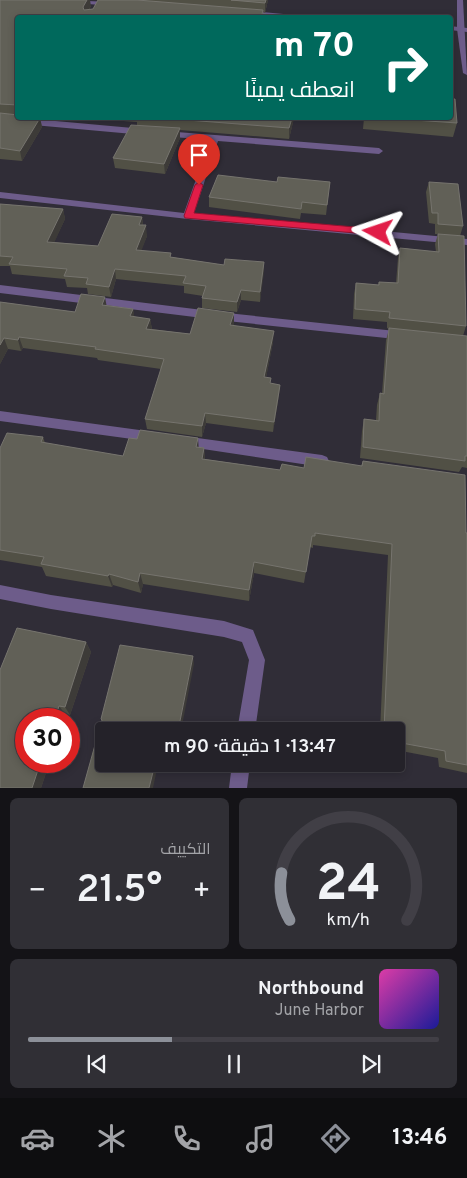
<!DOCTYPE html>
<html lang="ar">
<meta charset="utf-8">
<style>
:root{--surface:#242229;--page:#302f35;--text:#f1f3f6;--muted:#a3a4a8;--line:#413f46;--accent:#8c9099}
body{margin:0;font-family:Overpass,Cairo,sans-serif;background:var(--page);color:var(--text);direction:rtl;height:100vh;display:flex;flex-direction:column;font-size:19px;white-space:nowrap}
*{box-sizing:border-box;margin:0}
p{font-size:16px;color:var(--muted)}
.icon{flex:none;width:28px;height:28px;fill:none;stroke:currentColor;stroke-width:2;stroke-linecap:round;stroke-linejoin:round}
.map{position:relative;height:788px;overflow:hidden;direction:ltr}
.sheet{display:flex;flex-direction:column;gap:10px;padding:10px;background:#141317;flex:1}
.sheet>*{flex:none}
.top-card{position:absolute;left:15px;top:15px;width:438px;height:105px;border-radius:5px;box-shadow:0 2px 8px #0003,0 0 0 1px var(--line);direction:rtl;background:#00695c;color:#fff;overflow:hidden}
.speed{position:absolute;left:15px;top:708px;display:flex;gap:10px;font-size:25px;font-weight:700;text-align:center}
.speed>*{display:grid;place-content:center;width:65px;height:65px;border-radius:50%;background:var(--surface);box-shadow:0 2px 8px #0003,0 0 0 1px var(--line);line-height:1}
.speed .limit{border:8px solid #d22;background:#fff;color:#111}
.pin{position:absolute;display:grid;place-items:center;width:42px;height:42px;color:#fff;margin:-51px -21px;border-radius:50% 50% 50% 0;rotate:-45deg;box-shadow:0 0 5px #0007}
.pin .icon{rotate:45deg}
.me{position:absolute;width:55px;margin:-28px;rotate:275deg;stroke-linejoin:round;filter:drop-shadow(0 0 4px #0008)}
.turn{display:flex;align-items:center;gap:18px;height:105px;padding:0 15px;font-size:22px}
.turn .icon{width:65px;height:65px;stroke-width:2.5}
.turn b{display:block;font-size:35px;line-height:42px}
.big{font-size:38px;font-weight:600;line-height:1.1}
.sheet .card{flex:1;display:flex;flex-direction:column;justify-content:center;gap:8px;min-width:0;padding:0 18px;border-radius:8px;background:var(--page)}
.sheet .dial{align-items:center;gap:0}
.dial svg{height:130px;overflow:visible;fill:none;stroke:var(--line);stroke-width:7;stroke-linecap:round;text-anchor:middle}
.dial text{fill:var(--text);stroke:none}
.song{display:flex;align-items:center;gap:15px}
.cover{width:60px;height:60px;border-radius:8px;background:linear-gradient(135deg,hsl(320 70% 55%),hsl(240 70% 35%))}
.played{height:5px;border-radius:2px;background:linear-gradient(90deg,var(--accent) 35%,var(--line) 35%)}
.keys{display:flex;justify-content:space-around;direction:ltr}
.heat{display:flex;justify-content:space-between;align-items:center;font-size:28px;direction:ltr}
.sheet .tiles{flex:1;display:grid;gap:10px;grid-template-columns:1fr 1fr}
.card:last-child{grid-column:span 2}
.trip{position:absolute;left:95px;top:722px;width:310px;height:50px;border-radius:5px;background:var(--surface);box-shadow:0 2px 8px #0003,0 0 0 1px var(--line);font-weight:600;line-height:50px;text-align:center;direction:rtl}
.menu{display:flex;height:80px;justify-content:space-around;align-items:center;background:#0e0e10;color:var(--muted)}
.menu .icon{width:35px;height:35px}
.menu .active{color:var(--accent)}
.menu b{font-size:22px;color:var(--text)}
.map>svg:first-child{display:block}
</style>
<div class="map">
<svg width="467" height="788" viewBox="0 0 467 788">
<rect width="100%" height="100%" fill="#302d37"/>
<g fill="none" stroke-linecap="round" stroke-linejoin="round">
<path fill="#6d5c8a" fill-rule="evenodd" d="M60 0 113 2 116 4 113 6 63 2Z
M250 11 305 16 308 18H276L248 14V12Z
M450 26 467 28V32L450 30Z
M0 116 144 129 148 132 144 135 0 122Z
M164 131 379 148 383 151 379 154 218 141 194 213 467 239V245L188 219 0 198V192L184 213 210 140 161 136 160 134Z
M0 285 227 313 405 332 411 336 405 340 227 321 0 293Z
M0 411 154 432 159 433 161 437 159 441 154 442 0 421Z
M183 436 322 455 327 457 329 461 327 465 322 467 183 446 178 445 176 441 178 437Z
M0 585 51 595 224 621 253 630 265 660 255 731H237L249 660 242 642 224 637 51 609 0 599Z
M232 764H250L247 788H229Z"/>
<path fill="#6d5c8a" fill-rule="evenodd" d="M457 0H463L467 75 463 73 457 29Z"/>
</g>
<path fill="#515045" d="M0 0 91 6 89 10 93 9 98 0H268L265 13 263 12V14L18 18V118H48H40L42 127 22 161 0 159Z
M123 118H294L289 139 180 130V138L165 174 115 168 113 158 137 125V122L123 121Z
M364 118H450L457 123 453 137 363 129Z
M277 182H330L326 215 301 213 300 219 209 207V197Z
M429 182 463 226 460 236 466 326 463 336H467V468L462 467 459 472 360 458 362 431 364 419 376 420 377 405 380 393H382L386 340 389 329 387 328V322L353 319 354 294 356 283 378 285 379 282 396 283 398 258 400 248 436 252 435 244 438 234H435V224L429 223 426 192Z
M0 204 63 209 65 219 54 242 98 246 142 217 143 225 147 236 141 250 171 257 224 265 264 262 260 302 241 300 237 312 202 308V298L203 296 184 293V286L116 279 111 297 88 294 87 288 67 287 65 279 12 274 10 266H0Z
M0 302 75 312 106 305 133 309 134 317 150 319 152 329 190 334 234 324 233 326 273 342 266 377 270 383 280 385 279 395 273 432 206 423 202 437 147 429 145 419 161 369 98 360 97 358 23 348 21 351 8 349 0 364Z
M43 437 45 443 123 456 199 447 204 448 205 459 280 470 361 466 363 461 467 533V773L439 767 438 758 396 750V731H380L388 555 313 545V548L310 547 304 583 254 573 249 601 143 584 141 593 113 585 112 587 46 576 42 567 0 560V448Z
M17 628 86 642 91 652 70 715 65 714 63 719H26V761H50L41 788H0V670Z"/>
<path fill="#3d3b38" d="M87 0H90L91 6 84 17 83 7Z
M266 0H268L265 13V3Z
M40 118 42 127 22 161 20 151Z
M292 118H294L289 139V128Z
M180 128V138L165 174 164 164Z
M63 209 65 219 50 252 47 242Z
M142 217 143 227 139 225Z
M146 225 147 236 138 260 136 250Z
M264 262V272L260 302V292Z
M115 269 116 279 111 297 109 287Z
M241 290V300L237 312V302Z
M105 297 107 308 102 305Z
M133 309 135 320 130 316Z
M234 313V324L230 336V325Z
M150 319 152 330 146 329Z
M274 331 273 342 264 388V377Z
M19 337 23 348 21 351 18 340Z
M4 338 8 349 0 364V345Z
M280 385 279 395 273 432 274 422Z
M205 413 206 423 202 437V426Z
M198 438 199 451 196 447Z
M204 448 205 461 202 459Z
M254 562V573L249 601V590Z
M140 573 143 584 141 593 138 582Z
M109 574 113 585 112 587 108 576Z
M86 642 91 652 70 715 65 707Z
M193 656 194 664 181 731H178Z
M59 706 65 714 63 719H55Z
M41 761H50L41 788H32Z
M155 764H158L153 788H149Z"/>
<path fill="#616057" stroke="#76746e" d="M0 0H87L83 7 84 10 93 9 98 0H137L263 10 262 14H266L265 18H18V105L0 104Z
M231 0H266L265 3Z
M450 99H455L457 123 386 118H450Z
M0 113 18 115V118H40L20 151 0 148Z
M162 118H292L289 128Z
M131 125 180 128 164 164 113 158Z
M218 175 277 182 278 177 330 182 327 205 302 202 301 209 209 197Z
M429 182 458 184 463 226 438 224V213H432Z
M0 204 63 209 47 242 98 246 112 214 142 217 139 225H146L136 250 171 253 170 257 224 265 225 259 264 262 260 292 241 290 237 302 202 298 206 286 183 283 186 276 115 269 109 287 86 284 88 278 64 276 67 269 9 264 13 257 0 256Z
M438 234 464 236 466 326 389 318 390 312 355 309 356 283 379 285V282L398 283 400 248 439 252Z
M81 294 105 297 102 305 133 309 130 316 150 319 146 329 190 334 198 308 234 313 230 325 274 331 264 377 271 378 270 383 280 385 274 422 205 413 202 426 145 419 164 359 95 349 96 347 19 337 18 340 4 338 0 345V302L75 312Z
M389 328 467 336V456H465V461L363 447 364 419 379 421 380 393 384 394Z
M140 430 198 438 196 447 204 448 202 459 280 470 282 464 304 468 306 457 362 466 363 461 465 475 466 533H467V765L446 761 445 751 396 742V731H384L392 544 315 533V536H312L306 572 254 562 249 590 140 573 138 582 109 574 108 576 41 564 44 557 0 550V448L7 433 43 437 41 442 123 456 129 438 137 439Z
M17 628 86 642 65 707 59 706 55 719H26V761H41L32 788H0V670Z
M120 645 193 656 178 731 162 730V731H104V764H155L149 788H83L102 720 101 719Z"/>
<path fill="#e11d48" stroke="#92132f" d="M199 182 203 185 194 213 378 229 383 232 378 235 185 218 184 216 195 185Z"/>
</svg>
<div class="speed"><div class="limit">30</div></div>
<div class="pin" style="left:199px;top:185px;background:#d93025"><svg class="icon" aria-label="arrive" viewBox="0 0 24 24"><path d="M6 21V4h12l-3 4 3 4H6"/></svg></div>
<svg class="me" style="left:378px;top:232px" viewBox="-20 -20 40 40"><path d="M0-17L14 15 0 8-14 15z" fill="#e11d48" stroke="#fff" stroke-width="4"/></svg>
<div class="trip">13:47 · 1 دقيقة · 90 m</div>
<div class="top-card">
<div class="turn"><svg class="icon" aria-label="right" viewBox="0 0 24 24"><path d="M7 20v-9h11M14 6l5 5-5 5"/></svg><div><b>70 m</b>انعطف يمينًا</div></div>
</div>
</div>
<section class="sheet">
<div class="tiles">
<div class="card dial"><svg viewBox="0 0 100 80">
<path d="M14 69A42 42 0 1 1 86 69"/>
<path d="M14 69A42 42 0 0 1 9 40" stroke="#8c9099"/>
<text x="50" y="56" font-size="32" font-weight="700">24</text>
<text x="50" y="72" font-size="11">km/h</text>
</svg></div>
<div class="card"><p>التكييف</p>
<div class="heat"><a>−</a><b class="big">21.5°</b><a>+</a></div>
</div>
<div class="card">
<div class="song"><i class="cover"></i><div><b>Northbound</b><p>June Harbor</p></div></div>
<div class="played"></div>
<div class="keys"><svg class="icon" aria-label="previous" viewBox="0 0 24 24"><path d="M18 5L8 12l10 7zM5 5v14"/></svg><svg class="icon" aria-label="pause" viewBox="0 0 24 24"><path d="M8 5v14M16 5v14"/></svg><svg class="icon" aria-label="next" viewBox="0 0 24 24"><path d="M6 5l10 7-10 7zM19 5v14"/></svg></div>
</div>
</div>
</section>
<nav class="menu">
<b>13:46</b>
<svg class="icon active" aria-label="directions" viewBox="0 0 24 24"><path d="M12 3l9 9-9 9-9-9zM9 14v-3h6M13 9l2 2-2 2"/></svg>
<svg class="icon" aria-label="music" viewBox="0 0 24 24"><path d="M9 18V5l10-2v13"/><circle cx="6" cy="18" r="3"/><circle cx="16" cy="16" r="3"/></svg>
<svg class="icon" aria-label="phone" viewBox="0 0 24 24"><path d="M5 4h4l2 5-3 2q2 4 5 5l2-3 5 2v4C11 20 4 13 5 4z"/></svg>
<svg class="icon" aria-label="climate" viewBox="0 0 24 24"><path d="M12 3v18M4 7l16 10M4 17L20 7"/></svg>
<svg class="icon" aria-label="car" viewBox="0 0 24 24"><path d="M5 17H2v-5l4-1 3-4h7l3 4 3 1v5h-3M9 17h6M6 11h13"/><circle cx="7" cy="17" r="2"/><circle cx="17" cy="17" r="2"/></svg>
</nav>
